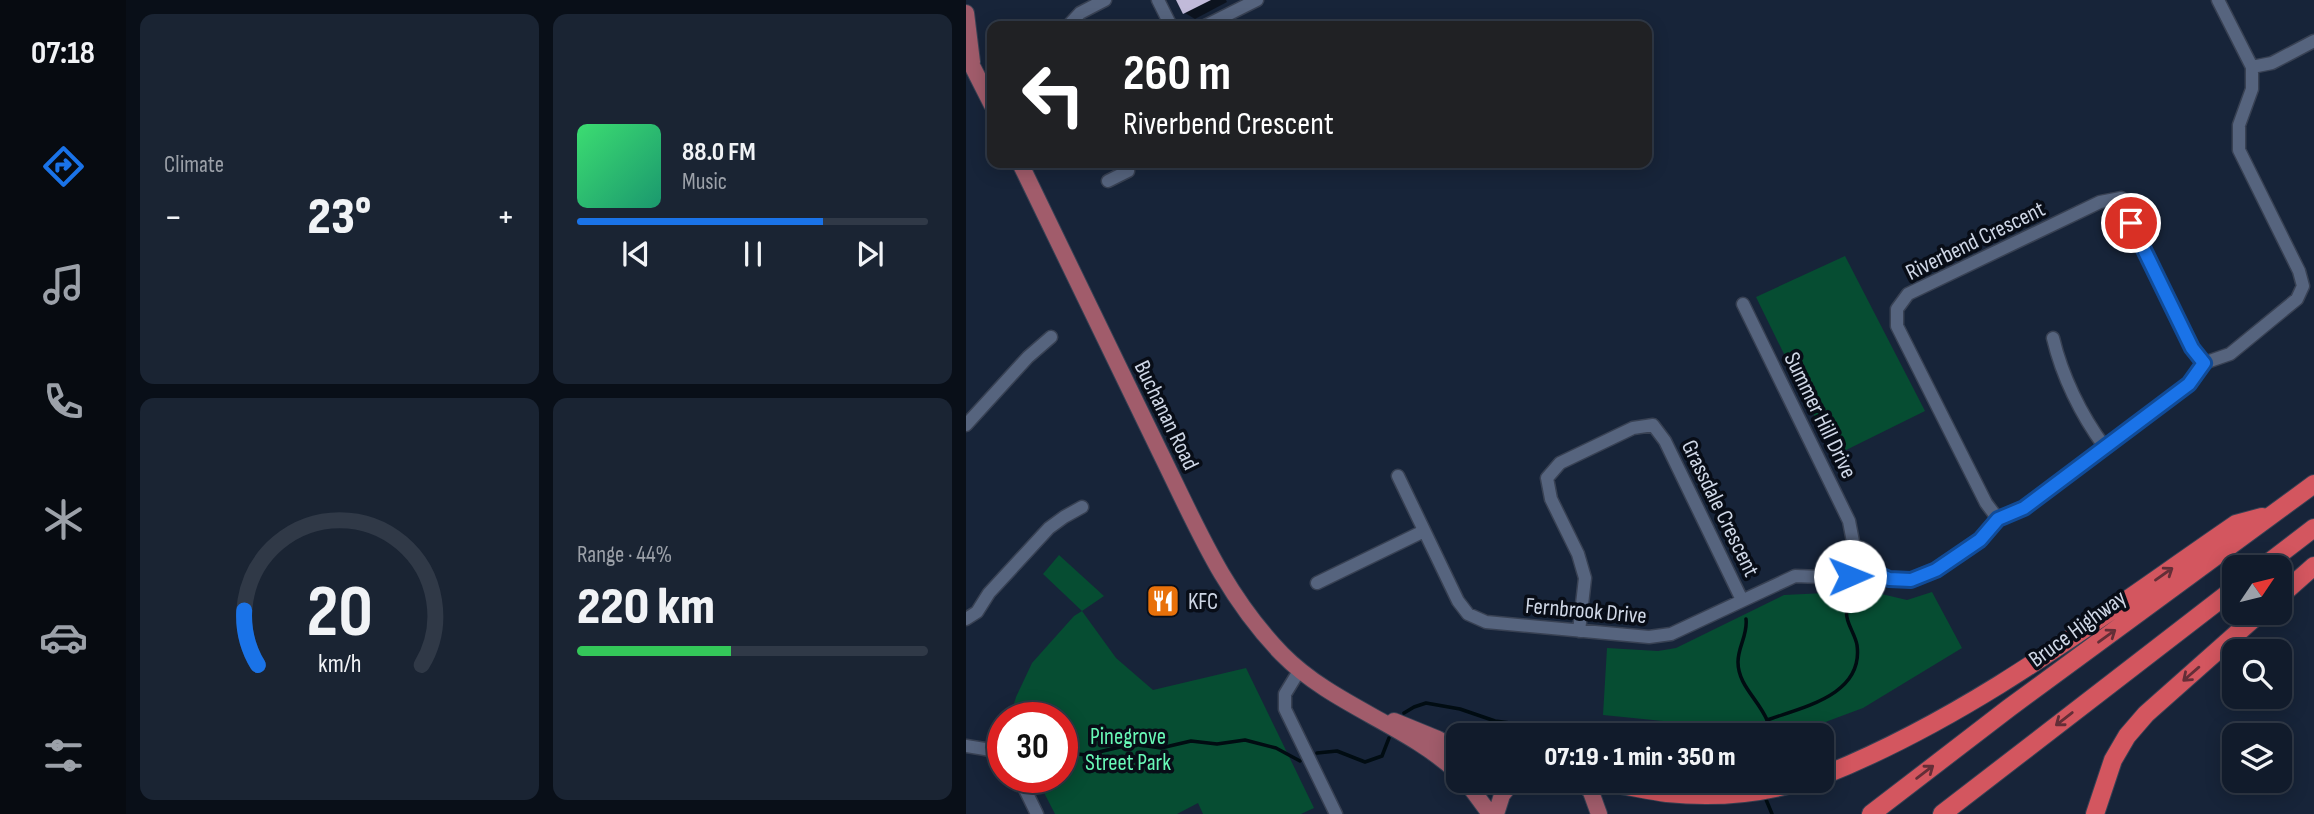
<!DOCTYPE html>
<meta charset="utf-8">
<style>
:root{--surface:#111b2b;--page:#1a2433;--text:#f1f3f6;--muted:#9ca1a9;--line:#303947;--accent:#1a73e8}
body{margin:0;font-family:"Sofia Sans Condensed",sans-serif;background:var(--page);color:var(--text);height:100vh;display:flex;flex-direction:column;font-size:26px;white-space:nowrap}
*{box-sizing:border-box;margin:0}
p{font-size:23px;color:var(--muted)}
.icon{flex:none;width:38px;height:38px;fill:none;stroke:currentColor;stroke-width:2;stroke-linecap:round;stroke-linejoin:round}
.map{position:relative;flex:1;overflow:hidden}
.sheet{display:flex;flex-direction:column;gap:14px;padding:14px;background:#090f18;width:840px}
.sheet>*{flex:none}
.guide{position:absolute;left:21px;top:21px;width:665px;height:147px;border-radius:14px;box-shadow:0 4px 18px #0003,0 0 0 2px var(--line);background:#202124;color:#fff;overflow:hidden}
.needle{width:46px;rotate:55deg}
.tools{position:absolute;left:1256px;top:555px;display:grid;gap:14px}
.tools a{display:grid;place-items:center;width:70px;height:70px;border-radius:14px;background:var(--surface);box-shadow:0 4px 18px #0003,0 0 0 2px var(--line);font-size:35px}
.speed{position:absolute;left:21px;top:702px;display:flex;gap:14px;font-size:35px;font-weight:700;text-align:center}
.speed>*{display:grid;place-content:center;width:91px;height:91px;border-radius:50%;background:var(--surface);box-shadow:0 4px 18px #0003,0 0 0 2px var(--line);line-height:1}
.speed .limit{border:10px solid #d22;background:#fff;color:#111}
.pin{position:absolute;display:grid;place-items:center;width:60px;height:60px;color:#fff;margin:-30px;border:4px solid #fff;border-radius:50%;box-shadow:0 2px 7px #0007}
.me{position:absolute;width:77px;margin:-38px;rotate:89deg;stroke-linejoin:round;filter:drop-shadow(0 0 5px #0008)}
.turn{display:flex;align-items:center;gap:24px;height:147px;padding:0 21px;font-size:32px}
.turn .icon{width:91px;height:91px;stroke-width:2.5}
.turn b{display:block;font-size:49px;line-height:60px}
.big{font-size:52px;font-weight:800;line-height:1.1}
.sheet .card{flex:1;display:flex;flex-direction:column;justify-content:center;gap:10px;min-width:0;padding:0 24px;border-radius:14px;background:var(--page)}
.sheet .dial{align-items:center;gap:0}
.dial svg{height:182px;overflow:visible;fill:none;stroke:var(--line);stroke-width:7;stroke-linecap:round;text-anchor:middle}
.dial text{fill:var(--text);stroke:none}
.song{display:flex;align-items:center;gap:21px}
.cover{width:84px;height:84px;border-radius:10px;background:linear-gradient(135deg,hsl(140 70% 55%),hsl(160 70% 35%))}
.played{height:7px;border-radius:4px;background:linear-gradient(90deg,var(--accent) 70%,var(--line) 70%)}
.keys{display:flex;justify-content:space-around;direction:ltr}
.heat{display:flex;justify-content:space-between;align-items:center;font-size:38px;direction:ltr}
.charge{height:10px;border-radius:5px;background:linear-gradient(90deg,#34c759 44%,var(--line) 0)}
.sheet .tiles{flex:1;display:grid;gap:14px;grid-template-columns:repeat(2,1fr)}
.trip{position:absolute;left:480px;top:723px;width:388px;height:70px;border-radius:14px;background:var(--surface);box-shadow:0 4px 18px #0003,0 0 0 2px var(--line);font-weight:800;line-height:70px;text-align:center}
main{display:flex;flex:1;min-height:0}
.tab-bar{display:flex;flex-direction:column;width:126px;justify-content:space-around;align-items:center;background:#070b11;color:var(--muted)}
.tab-bar .icon{width:49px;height:49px}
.tab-bar .selected{color:var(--accent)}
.tab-bar b{font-size:32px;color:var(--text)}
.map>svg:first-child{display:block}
</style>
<main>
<nav class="tab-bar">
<b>07:18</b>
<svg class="icon selected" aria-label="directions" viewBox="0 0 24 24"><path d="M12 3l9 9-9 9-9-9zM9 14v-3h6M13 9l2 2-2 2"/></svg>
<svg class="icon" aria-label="music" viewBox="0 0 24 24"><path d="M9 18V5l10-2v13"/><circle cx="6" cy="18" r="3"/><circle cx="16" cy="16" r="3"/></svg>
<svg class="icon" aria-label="phone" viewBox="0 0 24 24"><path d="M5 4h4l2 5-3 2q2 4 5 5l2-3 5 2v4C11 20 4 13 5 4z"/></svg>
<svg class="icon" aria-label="climate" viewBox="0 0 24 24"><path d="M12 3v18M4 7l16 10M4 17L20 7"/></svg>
<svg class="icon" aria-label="car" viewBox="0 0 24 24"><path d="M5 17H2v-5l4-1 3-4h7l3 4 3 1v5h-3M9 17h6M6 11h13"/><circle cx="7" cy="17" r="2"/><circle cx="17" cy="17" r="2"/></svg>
<svg class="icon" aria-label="filters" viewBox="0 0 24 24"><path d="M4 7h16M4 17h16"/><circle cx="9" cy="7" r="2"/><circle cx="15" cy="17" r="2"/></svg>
</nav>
<section class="sheet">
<div class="tiles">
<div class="card"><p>Climate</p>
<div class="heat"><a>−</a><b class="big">23°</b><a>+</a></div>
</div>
<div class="card">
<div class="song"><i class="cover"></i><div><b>88.0 FM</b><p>Music</p></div></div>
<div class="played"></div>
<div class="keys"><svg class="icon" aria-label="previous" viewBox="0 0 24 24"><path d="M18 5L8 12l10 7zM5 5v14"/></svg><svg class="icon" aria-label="pause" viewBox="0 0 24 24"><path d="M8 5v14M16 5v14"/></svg><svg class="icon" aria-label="next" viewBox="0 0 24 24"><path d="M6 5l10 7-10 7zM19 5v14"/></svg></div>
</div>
<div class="card dial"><svg viewBox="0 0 100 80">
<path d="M14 69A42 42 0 1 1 86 69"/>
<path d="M14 69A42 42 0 0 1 8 45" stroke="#1a73e8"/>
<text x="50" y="56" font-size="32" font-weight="700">20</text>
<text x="50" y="72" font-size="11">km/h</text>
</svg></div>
<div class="card"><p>Range · 44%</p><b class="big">220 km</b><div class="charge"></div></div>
</div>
</section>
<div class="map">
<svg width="1348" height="814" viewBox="0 0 1348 814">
<rect width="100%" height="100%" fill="#172439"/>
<path fill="#064d32" d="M879 256 959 411 868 456 790 297Z
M93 555 138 596 116 611 150 658 187 690 280 668 348 808 335 814H237L232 803 211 814H89L70 777H96V718L44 717 50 697 66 663 108 616 116 611 77 574Z
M875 589H894L941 600 966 592 996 648 897 708 827 734 637 715 641 648 692 651 710 648 818 595 859 593Z"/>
<path fill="#0007" d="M212 0H260L261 2 229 19 219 13Z"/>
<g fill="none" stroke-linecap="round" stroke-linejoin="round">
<path stroke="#010c12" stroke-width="3.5" d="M780 619C782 635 772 646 772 662 772 685 792 699 801 720L799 735
M438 713 448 707 460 703 494 709 529 721 634 735
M801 720C837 707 898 695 891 645 889 633 878 621 881 608
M96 752 120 755 167 744 195 748 225 741 251 744 279 740 310 748 334 761
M351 753 371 751 399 762 416 756 423 738
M799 797 806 814"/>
</g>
<path fill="#c1bad9" d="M210 0H245L217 14Z"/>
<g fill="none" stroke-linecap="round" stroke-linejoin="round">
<defs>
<path id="minor" d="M192 0 205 26
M102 26 114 13 139 0
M239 26 291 0
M1286 67 1306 63 1348 41
M142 181 162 171 161 163
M777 304 883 521 888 547
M1087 338C1096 376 1115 415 1138 446
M0 425 62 357 85 337
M432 476 492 601 502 614 520 622 683 637 705 634 829 576 856 577 876 566
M1032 519 1020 503 931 326V309L942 294 1134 202 1155 198 1165 223 1226 348 1238 363
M875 562a15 15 0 1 1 30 0a15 15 0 1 1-30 0Z
M903 570 923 579 945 580 970 570 1014 540 1032 519 1058 508 1223 384 1238 363 1264 354 1331 299 1337 286 1333 271 1273 150V125L1286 89V67L1252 0
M351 583 458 531
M0 619 11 612 23 593 83 528 98 517 116 507
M613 631 619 578 612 554 585 499 581 478 594 463 667 428 687 425 699 441 776 600
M333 671 319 694V709L370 814
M0 746 37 752
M53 777 71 814"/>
<path id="major" d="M0 13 6 62
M0 54 26 105
M54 163C100 259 146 355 193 450 230 525 257 593 316 654 366 705 441 725 492 773
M428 721 472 739 492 750
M499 780 524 814
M615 780 625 792 633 814
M530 814 536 795 548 780"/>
<path id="highway" d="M1297 567 1348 528
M1314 596 1348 566
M856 776C1007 716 1137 615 1270 524L1296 517
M615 781C644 781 672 789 701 793 748 798 795 794 840 780
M905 814 1043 708 1348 484
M976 814 1269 588
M1129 814 1147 760 1161 736 1180 714 1295 612"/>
</defs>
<use href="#minor" stroke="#384153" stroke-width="15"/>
<use href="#major" stroke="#384153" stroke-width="18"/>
<use href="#highway" stroke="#384153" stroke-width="20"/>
<use href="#minor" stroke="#56647e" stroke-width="12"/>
<use href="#major" stroke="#a15c6b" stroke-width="16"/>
<use href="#highway" stroke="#d3565f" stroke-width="18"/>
</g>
<defs><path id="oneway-shaft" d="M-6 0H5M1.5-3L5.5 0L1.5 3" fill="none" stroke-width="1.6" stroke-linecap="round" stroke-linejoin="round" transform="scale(1.75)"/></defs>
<g stroke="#632e37">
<use href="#oneway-shaft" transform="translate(1198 574) rotate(-35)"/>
<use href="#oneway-shaft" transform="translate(1141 636) rotate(-36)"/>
<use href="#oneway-shaft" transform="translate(1225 674) rotate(139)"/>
<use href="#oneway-shaft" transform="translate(1098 719) rotate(142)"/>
<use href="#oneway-shaft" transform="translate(959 772) rotate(-37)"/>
</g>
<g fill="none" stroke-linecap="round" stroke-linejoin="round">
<defs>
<path id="route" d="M884 576H895L903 570 923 579 945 580 970 570 1014 540 1032 519 1058 508 1223 384 1238 363 1226 348 1165 223"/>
</defs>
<use href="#route" stroke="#114b97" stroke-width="18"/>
<use href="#route" stroke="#1a73e8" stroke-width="12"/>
</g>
<defs>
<symbol id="restaurant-square" viewBox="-11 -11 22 22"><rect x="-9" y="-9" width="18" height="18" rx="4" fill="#e8710a" stroke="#080d17"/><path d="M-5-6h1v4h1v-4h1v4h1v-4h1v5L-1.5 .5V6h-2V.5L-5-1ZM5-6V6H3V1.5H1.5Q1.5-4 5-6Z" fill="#fff"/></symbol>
</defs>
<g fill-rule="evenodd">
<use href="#restaurant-square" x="178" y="582" width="38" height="38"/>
</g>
<g text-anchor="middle" stroke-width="7" stroke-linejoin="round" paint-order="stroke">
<g font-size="23" fill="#cfd7e6" stroke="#080d17">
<text transform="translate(1009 240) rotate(-26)" y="8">Riverbend Crescent</text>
<text transform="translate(201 415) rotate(64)" y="8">Buchanan Road</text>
<text transform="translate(855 415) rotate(64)" y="8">Summer Hill Drive</text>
<text transform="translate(755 508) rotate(64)" y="8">Grassdale Crescent</text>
<text transform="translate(620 610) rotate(5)" y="8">Fernbrook Drive</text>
<text transform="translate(1111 628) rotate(-36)" y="8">Bruce Highway</text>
</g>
<g font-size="23" fill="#cfd7e6" stroke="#080d17" text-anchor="start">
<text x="222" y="609">KFC</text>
</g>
<g font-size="23" fill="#68f9b7" stroke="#080d17">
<text x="162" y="744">Pinegrove<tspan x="162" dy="26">Street Park</tspan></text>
</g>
</g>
</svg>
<div class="tools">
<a><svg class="needle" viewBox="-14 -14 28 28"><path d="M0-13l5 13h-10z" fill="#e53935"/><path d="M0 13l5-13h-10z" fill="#9ca1a9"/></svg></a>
<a><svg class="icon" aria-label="search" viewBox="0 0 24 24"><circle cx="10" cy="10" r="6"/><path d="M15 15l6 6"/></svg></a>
<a><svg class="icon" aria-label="layers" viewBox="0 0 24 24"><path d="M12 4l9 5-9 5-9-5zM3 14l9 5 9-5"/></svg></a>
</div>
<div class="speed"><div class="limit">30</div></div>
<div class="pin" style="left:1165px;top:223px;background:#d93025"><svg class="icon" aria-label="arrive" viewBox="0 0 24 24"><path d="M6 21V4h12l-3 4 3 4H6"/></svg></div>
<svg class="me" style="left:884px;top:576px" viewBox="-20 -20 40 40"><circle r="19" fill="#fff"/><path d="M0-13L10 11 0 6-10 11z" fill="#1a73e8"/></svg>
<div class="trip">07:19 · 1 min · 350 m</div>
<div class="guide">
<div class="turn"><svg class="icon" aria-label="left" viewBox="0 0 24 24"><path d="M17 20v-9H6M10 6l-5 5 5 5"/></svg><div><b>260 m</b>Riverbend Crescent</div></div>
</div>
</div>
</main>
